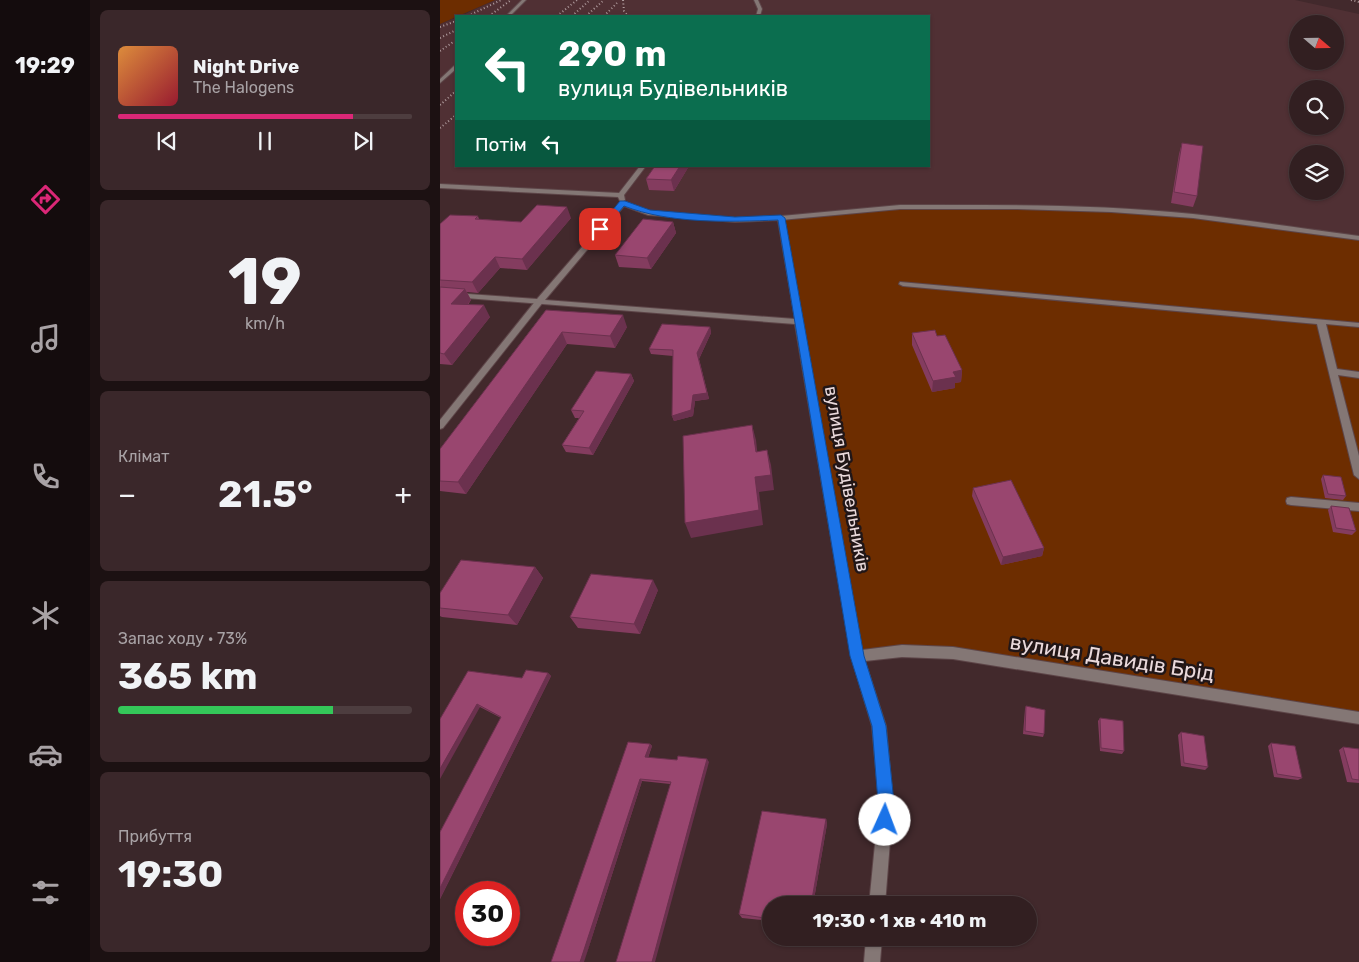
<!DOCTYPE html>
<html lang="uk">
<meta charset="utf-8">
<style>
:root{--surface:#321f21;--page:#3a272a;--text:#f1f3f6;--muted:#a8a2a5;--line:#4d3d3f;--accent:#db2777}
body{margin:0;font-family:Rubik,sans-serif;background:var(--page);color:var(--text);height:100vh;display:flex;flex-direction:column;font-size:19px;white-space:nowrap}
*{box-sizing:border-box;margin:0}
p{font-size:16px;color:var(--muted)}
.icon{flex:none;width:28px;height:28px;fill:none;stroke:currentColor;stroke-width:2;stroke-linecap:round;stroke-linejoin:round}
.map{position:relative;flex:1;overflow:hidden}
.details{display:flex;flex-direction:column;gap:10px;padding:10px;background:#1c1112;width:350px}
.details>*{flex:none}
.top-card{position:absolute;left:15px;top:15px;width:475px;height:152px;border-radius:0px;box-shadow:0 1px 4px #0004,0 0 0 1px var(--line);background:#0b6e4f;color:#fff;overflow:hidden}
.needle{width:32px;rotate:110deg}
.fabs{position:absolute;left:849px;top:15px;display:grid;gap:10px}
.fabs a{display:grid;place-items:center;width:55px;height:55px;border-radius:50%;background:var(--surface);box-shadow:0 1px 4px #0004,0 0 0 1px var(--line);font-size:25px}
.speed{position:absolute;left:15px;top:881px;display:flex;gap:10px;font-size:25px;font-weight:700;text-align:center}
.speed>*{display:grid;place-content:center;width:65px;height:65px;border-radius:50%;background:var(--surface);box-shadow:0 1px 4px #0004,0 0 0 1px var(--line);line-height:1}
.speed .limit{border:8px solid #d22;background:#fff;color:#111}
.pin{position:absolute;display:grid;place-items:center;width:42px;height:42px;color:#fff;margin:-21px;border-radius:10px;box-shadow:0 2px 8px #0006}
.me{position:absolute;width:55px;margin:-28px;rotate:2deg;stroke-linejoin:round;filter:drop-shadow(0 0 4px #0008)}
.turn{display:flex;align-items:center;gap:18px;height:105px;padding:0 20px;font-size:22px}
.turn .icon{width:65px;height:65px;stroke-width:2.5}
.turn b{display:block;font-size:35px;line-height:42px}
.then{display:flex;align-items:center;height:48px;padding:0 20px;background:#0003;gap:10px;font-size:19px}
.big{font-size:38px;font-weight:700;line-height:1.1}
.details .card{flex:1;display:flex;flex-direction:column;justify-content:center;gap:8px;min-width:0;padding:0 18px;border-radius:8px;background:var(--page)}
.details .dial{align-items:center;gap:0}
.dial b{font-size:65px;line-height:1}
.song{display:flex;align-items:center;gap:15px}
.cover{width:60px;height:60px;border-radius:8px;background:linear-gradient(135deg,hsl(30 70% 55%),hsl(350 70% 35%))}
.played{height:5px;border-radius:2px;background:linear-gradient(90deg,var(--accent) 80%,var(--line) 80%)}
.keys{display:flex;justify-content:space-around;direction:ltr}
.heat{display:flex;justify-content:space-between;align-items:center;font-size:28px;direction:ltr}
.charge{height:8px;border-radius:4px;background:linear-gradient(90deg,#34c759 73%,var(--line) 0)}
.trip{position:absolute;left:322px;top:896px;width:275px;height:50px;border-radius:25px;background:var(--surface);box-shadow:0 1px 4px #0004,0 0 0 1px var(--line);font-weight:700;line-height:50px;text-align:center}
main{display:flex;flex:1;min-height:0}
.tab-bar{display:flex;flex-direction:column;width:90px;justify-content:space-around;align-items:center;background:#140c0d;color:var(--muted)}
.tab-bar .icon{width:35px;height:35px}
.tab-bar .current{color:var(--accent)}
.tab-bar b{font-size:22px;color:var(--text)}
.map>svg:first-child{display:block}
</style>
<main>
<nav class="tab-bar">
<b>19:29</b>
<svg class="icon current" aria-label="directions" viewBox="0 0 24 24"><path d="M12 3l9 9-9 9-9-9zM9 14v-3h6M13 9l2 2-2 2"/></svg>
<svg class="icon" aria-label="music" viewBox="0 0 24 24"><path d="M9 18V5l10-2v13"/><circle cx="6" cy="18" r="3"/><circle cx="16" cy="16" r="3"/></svg>
<svg class="icon" aria-label="phone" viewBox="0 0 24 24"><path d="M5 4h4l2 5-3 2q2 4 5 5l2-3 5 2v4C11 20 4 13 5 4z"/></svg>
<svg class="icon" aria-label="climate" viewBox="0 0 24 24"><path d="M12 3v18M4 7l16 10M4 17L20 7"/></svg>
<svg class="icon" aria-label="car" viewBox="0 0 24 24"><path d="M5 17H2v-5l4-1 3-4h7l3 4 3 1v5h-3M9 17h6M6 11h13"/><circle cx="7" cy="17" r="2"/><circle cx="17" cy="17" r="2"/></svg>
<svg class="icon" aria-label="filters" viewBox="0 0 24 24"><path d="M4 7h16M4 17h16"/><circle cx="9" cy="7" r="2"/><circle cx="15" cy="17" r="2"/></svg>
</nav>
<section class="details">
<div class="card">
<div class="song"><i class="cover"></i><div><b>Night Drive</b><p>The Halogens</p></div></div>
<div class="played"></div>
<div class="keys"><svg class="icon" aria-label="previous" viewBox="0 0 24 24"><path d="M18 5L8 12l10 7zM5 5v14"/></svg><svg class="icon" aria-label="pause" viewBox="0 0 24 24"><path d="M8 5v14M16 5v14"/></svg><svg class="icon" aria-label="next" viewBox="0 0 24 24"><path d="M6 5l10 7-10 7zM19 5v14"/></svg></div>
</div>
<div class="card dial"><b>19</b><p>km/h</p></div>
<div class="card"><p>Клімат</p>
<div class="heat"><a>−</a><b class="big">21.5°</b><a>+</a></div>
</div>
<div class="card"><p>Запас ходу · 73%</p><b class="big">365 km</b><div class="charge"></div></div>
<div class="card"><p>Прибуття</p><b class="big">19:30</b></div>
</section>
<div class="map">
<svg width="919" height="962" viewBox="0 0 919 962">
<rect width="100%" height="100%" fill="#42292c"/>
<path fill="#503034" fill-rule="evenodd" d="M55 0H855L919 14V238L341 218 295 220 208 213 183 203 180 195 0 186V24L16 18V166H489V16H21ZM858 24H895V61H858ZM858 89H895V126H858ZM858 154H895V191H858Z"/>
<path fill="#6d2d00" d="M0 0H55L0 24Z
M460 207H577L753 216 919 238V718L513 653 417 656 341 218Z"/>
<g fill="none" stroke-linecap="round" stroke-linejoin="round">
<defs>
<path id="service" d="M82 0H86L70 16H66Z
M314 0H318L322 9 320 16H316L318 9Z
M14 66H16V69L0 83V79Z
M200 166H206L184 195 185 200 182 202 180 201 178 197 0 188V184L179 193Z
M460 205C558 205 656 204 753 214 808 220 864 229 919 236V240L753 218 671 212 577 209H460L341 220 338 218 341 216Z
M460 282 919 323V327L886 324 897 369 919 372V378L898 375 919 456V479L914 475 877 324 463 286 459 284Z
M851 497 919 503V511L851 505 847 504 846 501 847 498Z"/>
<path id="minor" d="M183 201 209 211 295 218 341 216 344 218 422 650 462 645 513 647 919 712V724L513 659 462 657 425 661 446 726 453 803 445 905H429L439 803 432 726 411 656 355 324 0 296V292L97 299 181 202ZM184 206 208 215 295 222 338 220 355 319 105 300Z
M426 938H442L440 962H424Z"/>
<path id="tertiary" d="M97 299H103L104 301 3 428 0 429V420Z"/>
</defs>
<use href="#service" stroke="#5d4548" stroke-width="2"/>
<use href="#minor" stroke="#5d4548" stroke-width="2"/>
<use href="#tertiary" stroke="#5d4548" stroke-width="2"/>
<use href="#service" fill="#847775" fill-rule="evenodd"/>
<use href="#minor" fill="#847775" fill-rule="evenodd"/>
<use href="#tertiary" fill="#847775" fill-rule="evenodd"/>
<path stroke="#af9b9d" stroke-width="2" stroke-dasharray="1 2.5" stroke-linecap="butt" d="M183 0 184 11 188 16
M911 0 919 2
M28 16 61 0
M49 16 71 0
M117 16 137 0
M132 16 150 0
M146 16 164 0
M164 16 177 3
M0 27 16 21
M0 38 16 30
M0 51 16 40
M0 105 16 91
M0 128 16 115"/>
</g>
<path fill="#843c5f" d="M742 143 757 196 753 207 731 203 739 154Z
M215 166H249L234 191 209 190 206 179Z
M38 216 39 219 81 222 131 218 87 270 60 268 38 293 27 292 31 300 28 305 50 317 12 365 0 364V224Z
M233 222 236 233 211 269 179 267 175 255Z
M106 310 187 327 175 348 127 344 26 494 0 491V449Z
M270 327 271 333 259 359 269 399 255 401 253 416 234 421 232 416 233 356 211 354 209 349Z
M472 333 497 336 522 370 521 382 515 383V388L492 392 472 345Z
M191 374 194 381 153 455 126 452 122 445 139 418H135L131 410Z
M883 475 906 496 903 500 885 498 881 479Z
M533 488 604 548 602 556 561 565 532 496Z
M891 506 916 531 912 535 893 532 888 510Z
M95 567 103 578 77 625 2 617 0 616V593Z
M218 590 200 634 138 628 130 617Z
M108 673 111 676 0 899V832L61 718 40 707 0 719 82 678Z
M586 706 604 734 603 737 583 734 585 709Z
M660 718 684 751 682 754 660 751 658 721Z
M741 732 768 767 765 770 741 766 738 735Z
M831 743 862 778 858 780 834 777 828 746Z
M210 744 212 746 208 758 269 762 230 784 202 781 144 962Z
M903 747 919 749V783L907 782 899 750Z
M386 819 387 824 373 905H331V921L302 918 299 914Z"/>
<path fill="#6b314e" d="M240 166H249L234 191 231 180Z
M127 207 131 218 87 270 82 259Z
M233 222 236 233 211 269 207 258Z
M55 257 60 268 38 293 32 282Z
M25 289 31 300 18 315 11 304Z
M44 305 50 317 12 365 4 354Z
M183 315 187 327 175 348 170 336Z
M270 327 271 333 259 359 269 399 255 401 253 416 234 421 232 416 257 353Z
M122 332 127 344 26 494 18 482Z
M522 370 521 382 515 383V388L492 392 493 381 513 372Z
M191 374 194 381 153 455 149 448Z
M312 425 316 440 319 467 316 452Z
M327 450 331 465 334 490 319 492 323 525 251 538 245 523Z
M604 548 602 556 561 565 563 557Z
M95 567 103 578 77 625 68 615Z
M213 580 218 590 200 634 194 624Z
M108 673 111 676 0 899V888Z
M37 704 40 707 0 779V769Z
M210 744 212 746 207 760 205 757Z
M267 759 269 762 215 962H212Z
M200 779 202 781 144 962H140Z
M386 819 387 824 373 905H371Z"/>
<path fill="#99466f" stroke="#6b314e" d="M742 143 763 146 757 196 734 192Z
M215 166H240L231 180 206 179Z
M97 205 127 207 82 259 55 257 32 282 0 280V224L10 215 38 216 35 219 81 222Z
M203 219 233 222 207 258 175 255Z
M0 287 25 289 11 304 44 305 4 354 0 353Z
M106 310 183 315 170 336 122 332 18 482 0 481V449Z
M222 324 270 327 257 353 267 393 253 395 251 410 232 416 233 350 209 349Z
M495 330 497 336 505 335 522 370 513 372 516 377 493 381 472 333Z
M156 371 191 374 149 448 122 445 144 411 131 410Z
M312 425 316 452 327 450 331 475 315 477 319 510 245 523 243 436Z
M883 475 901 477 906 496 888 494Z
M571 480 604 548 563 557 533 488Z
M891 506 909 508 916 531 896 528Z
M21 560 95 567 68 615 0 608V593Z
M151 574 213 580 194 624 130 617Z
M86 670 108 673 0 888V832L61 717 37 704 0 769V719L28 671 82 678Z
M586 706 605 710 604 734 585 731Z
M660 718 683 721 684 751 661 748Z
M741 732 764 736 768 767 744 763Z
M188 742 210 744 205 757 237 760 238 756 267 759 212 962H176L231 782 200 779 140 962H111Z
M831 743 855 746 862 778 837 774Z
M903 747 919 749V780L912 779Z
M322 811 386 819 371 905H331V919L299 914Z"/>
<path fill="#1a73e8" stroke="#114b97" d="M180 201H185L210 210 295 217 341 215 345 218 424 656 446 726 454 802 451 825 445 828 439 825 437 820 438 802 432 726 410 656 338 220C289 222 230 224 184 206L163 231H158V228Z"/>
<g text-anchor="middle" stroke-width="5" stroke-linejoin="round" paint-order="stroke">
<g font-size="18" fill="#ead9db" stroke="#211617">
<text transform="translate(407 479) rotate(80)" y="6">вулиця Будівельників</text>
</g>
<g font-size="21" fill="#ead9db" stroke="#211617">
<text transform="translate(672 658) rotate(9)" y="7">вулиця Давидів Брід</text>
</g>
</g>
</svg>
<div class="fabs">
<a><svg class="needle" viewBox="-14 -14 28 28"><path d="M0-13l5 13h-10z" fill="#e53935"/><path d="M0 13l5-13h-10z" fill="#a8a2a5"/></svg></a>
<a><svg class="icon" aria-label="search" viewBox="0 0 24 24"><circle cx="10" cy="10" r="6"/><path d="M15 15l6 6"/></svg></a>
<a><svg class="icon" aria-label="layers" viewBox="0 0 24 24"><path d="M12 4l9 5-9 5-9-5zM3 14l9 5 9-5"/></svg></a>
</div>
<div class="speed"><div class="limit">30</div></div>
<div class="pin" style="left:160px;top:229px;background:#d93025"><svg class="icon" aria-label="arrive" viewBox="0 0 24 24"><path d="M6 21V4h12l-3 4 3 4H6"/></svg></div>
<svg class="me" style="left:445px;top:820px" viewBox="-20 -20 40 40"><circle r="19" fill="#fff"/><path d="M0-13L10 11 0 6-10 11z" fill="#1a73e8"/></svg>
<div class="trip">19:30 · 1 хв · 410 m</div>
<div class="top-card">
<div class="turn"><svg class="icon" aria-label="left" viewBox="0 0 24 24"><path d="M17 20v-9H6M10 6l-5 5 5 5"/></svg><div><b>290 m</b>вулиця Будівельників</div></div>
<div class="then">Потім<svg class="icon" aria-label="left" viewBox="0 0 24 24"><path d="M17 20v-9H6M10 6l-5 5 5 5"/></svg></div>
</div>
</div>
</main>
